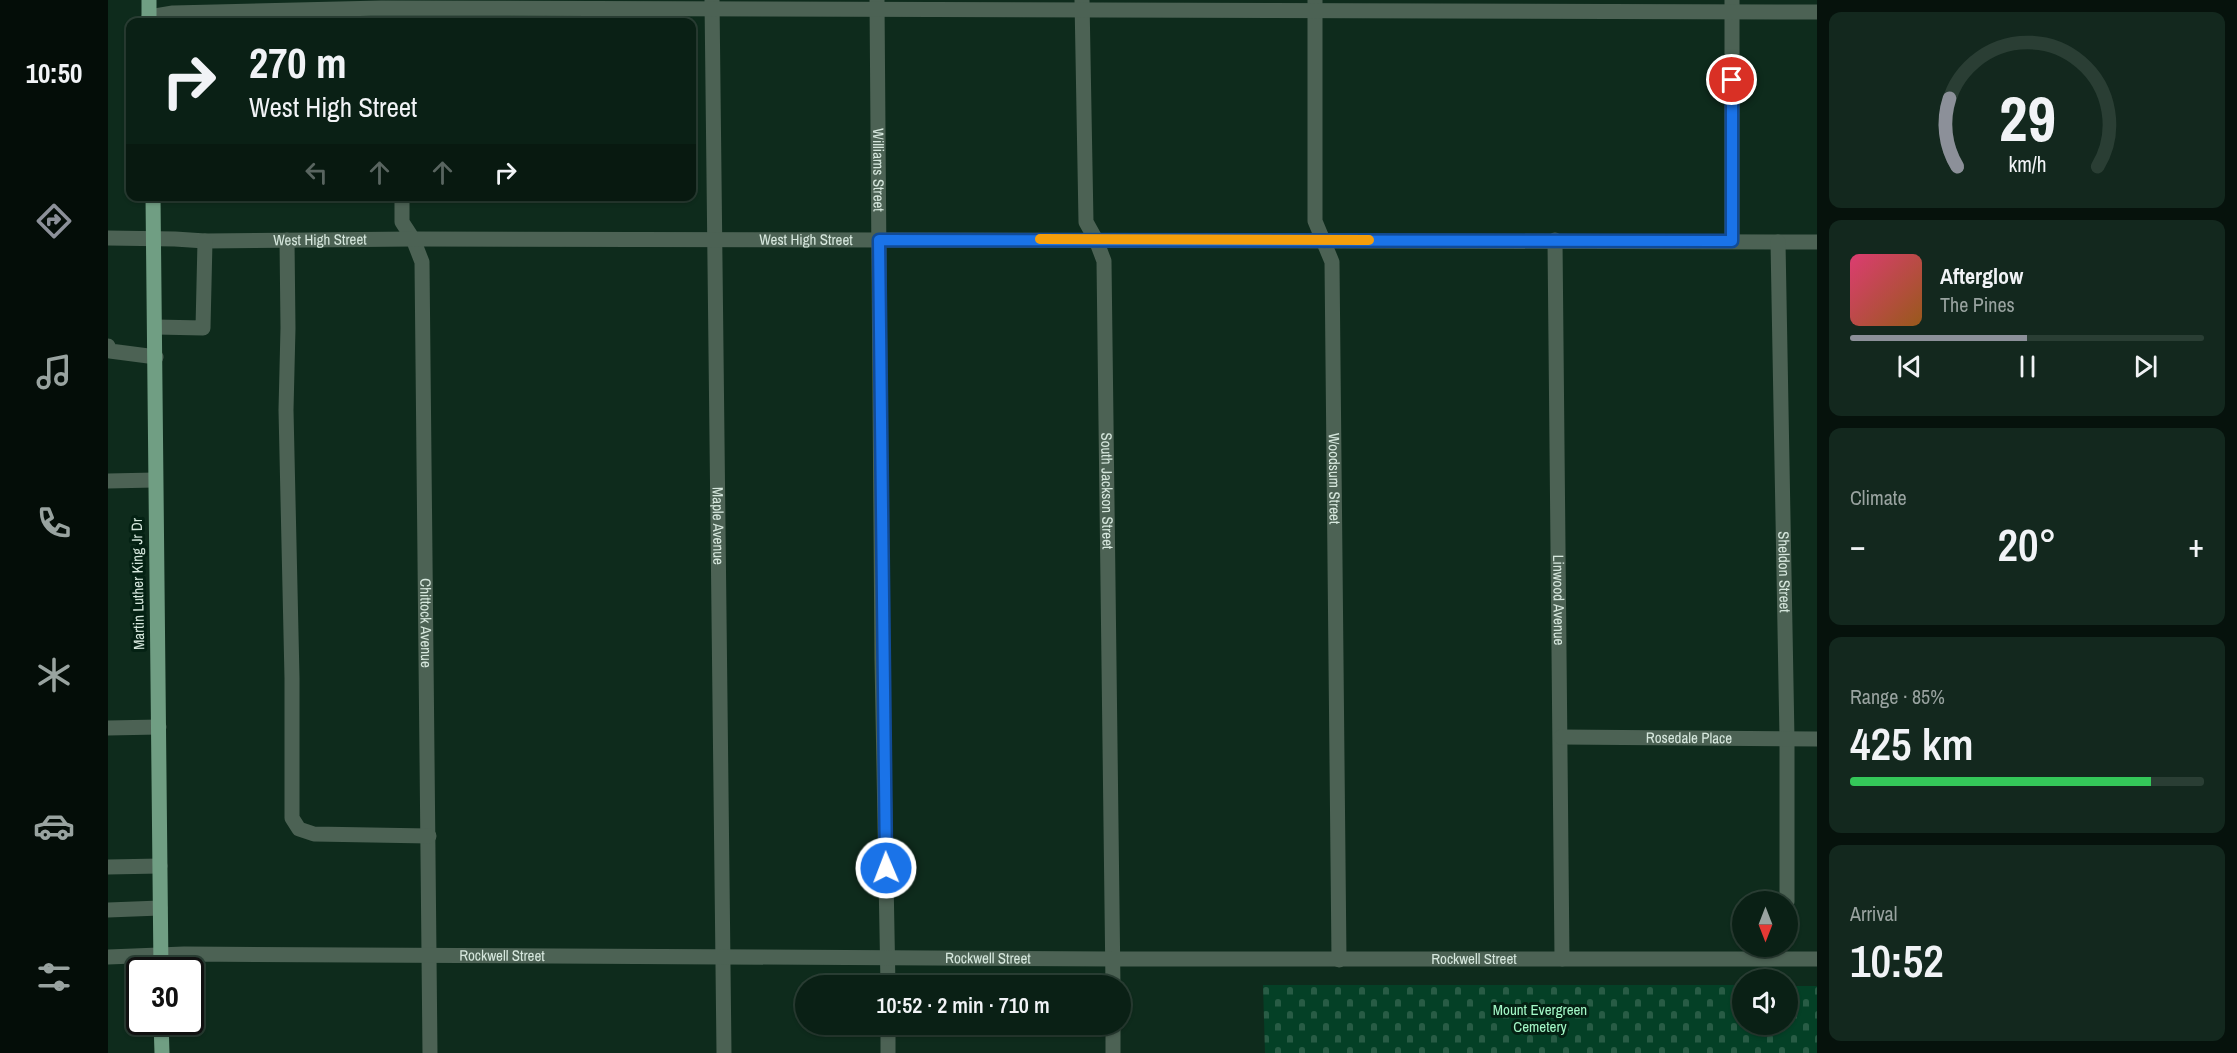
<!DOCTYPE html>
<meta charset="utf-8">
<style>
:root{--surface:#0a2015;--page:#13281e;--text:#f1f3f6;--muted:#99a3a0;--line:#2a3e34;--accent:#8c9099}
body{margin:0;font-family:"Archivo Narrow",sans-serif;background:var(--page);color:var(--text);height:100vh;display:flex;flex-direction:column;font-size:22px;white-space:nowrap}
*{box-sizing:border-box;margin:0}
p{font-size:20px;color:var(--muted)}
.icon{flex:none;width:33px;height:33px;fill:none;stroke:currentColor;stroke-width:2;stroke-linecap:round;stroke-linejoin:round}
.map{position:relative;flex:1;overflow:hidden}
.sheet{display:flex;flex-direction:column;gap:12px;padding:12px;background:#06120c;width:420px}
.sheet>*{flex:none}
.top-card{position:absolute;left:18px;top:18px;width:570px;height:183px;border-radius:12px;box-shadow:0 2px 4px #0004,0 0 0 2px var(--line);background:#0a2015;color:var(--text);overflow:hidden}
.needle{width:39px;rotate:180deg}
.fabs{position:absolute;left:1624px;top:891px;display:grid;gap:12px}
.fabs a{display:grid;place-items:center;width:66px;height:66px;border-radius:50%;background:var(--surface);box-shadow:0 2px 4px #0004,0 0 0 2px var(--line);font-size:30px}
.speed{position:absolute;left:18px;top:957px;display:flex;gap:12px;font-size:30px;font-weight:700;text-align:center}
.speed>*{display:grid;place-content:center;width:78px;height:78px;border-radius:50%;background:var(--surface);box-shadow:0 2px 4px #0004,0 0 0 2px var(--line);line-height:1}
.speed .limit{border:3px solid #111;border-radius:9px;background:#fff;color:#111}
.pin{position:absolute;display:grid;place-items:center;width:51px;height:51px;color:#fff;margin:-26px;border:3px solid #fff;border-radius:50%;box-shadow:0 2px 6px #0007}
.me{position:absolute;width:66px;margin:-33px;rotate:359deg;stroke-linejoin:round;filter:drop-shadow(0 0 4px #0008)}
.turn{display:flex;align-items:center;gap:21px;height:126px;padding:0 24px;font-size:27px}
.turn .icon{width:78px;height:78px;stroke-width:2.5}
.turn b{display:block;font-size:42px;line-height:51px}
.lanes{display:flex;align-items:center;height:57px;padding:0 24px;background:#0003;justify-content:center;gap:30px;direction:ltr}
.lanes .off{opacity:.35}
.big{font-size:45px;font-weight:600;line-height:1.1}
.sheet .tile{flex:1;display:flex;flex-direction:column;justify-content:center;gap:9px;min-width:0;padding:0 21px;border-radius:12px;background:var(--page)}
.sheet .dial{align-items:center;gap:0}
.dial svg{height:156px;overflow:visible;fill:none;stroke:var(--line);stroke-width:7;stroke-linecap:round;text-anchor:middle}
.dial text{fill:var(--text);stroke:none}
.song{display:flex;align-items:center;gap:18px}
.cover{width:72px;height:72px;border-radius:9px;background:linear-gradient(135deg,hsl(340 70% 55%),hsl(30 70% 35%))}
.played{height:6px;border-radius:3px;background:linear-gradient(90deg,var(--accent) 50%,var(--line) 50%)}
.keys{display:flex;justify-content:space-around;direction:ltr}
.heat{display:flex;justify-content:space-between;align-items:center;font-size:33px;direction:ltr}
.charge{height:9px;border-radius:4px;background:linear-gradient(90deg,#34c759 85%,var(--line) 0)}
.trip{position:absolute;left:687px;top:975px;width:336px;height:60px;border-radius:30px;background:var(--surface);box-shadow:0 2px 4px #0004,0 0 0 2px var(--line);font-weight:600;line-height:60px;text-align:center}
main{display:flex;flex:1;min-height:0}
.tabs{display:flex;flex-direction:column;width:108px;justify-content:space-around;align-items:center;background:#040d08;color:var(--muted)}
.tabs .icon{width:42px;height:42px}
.tabs .current{color:var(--accent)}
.tabs b{font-size:27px;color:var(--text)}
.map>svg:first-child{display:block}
</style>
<main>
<nav class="tabs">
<b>10:50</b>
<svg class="icon current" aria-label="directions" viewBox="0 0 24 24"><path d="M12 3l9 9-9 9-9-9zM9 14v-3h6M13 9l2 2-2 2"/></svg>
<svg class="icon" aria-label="music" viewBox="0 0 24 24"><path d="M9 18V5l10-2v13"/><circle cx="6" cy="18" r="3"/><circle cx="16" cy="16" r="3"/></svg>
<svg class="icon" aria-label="phone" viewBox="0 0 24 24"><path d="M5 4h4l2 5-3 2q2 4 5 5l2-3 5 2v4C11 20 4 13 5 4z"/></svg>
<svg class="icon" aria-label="climate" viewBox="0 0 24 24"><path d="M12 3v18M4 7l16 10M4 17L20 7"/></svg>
<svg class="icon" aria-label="car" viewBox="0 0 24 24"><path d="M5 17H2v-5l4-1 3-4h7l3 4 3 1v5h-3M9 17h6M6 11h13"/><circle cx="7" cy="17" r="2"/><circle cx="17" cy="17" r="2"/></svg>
<svg class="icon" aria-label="filters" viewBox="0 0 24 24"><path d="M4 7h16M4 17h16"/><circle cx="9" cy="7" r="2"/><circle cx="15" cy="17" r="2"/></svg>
</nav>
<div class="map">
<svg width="1709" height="1053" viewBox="0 0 1709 1053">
<defs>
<pattern id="cemetery-stones" width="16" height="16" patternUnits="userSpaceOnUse" patternTransform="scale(1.5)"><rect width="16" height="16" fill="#044026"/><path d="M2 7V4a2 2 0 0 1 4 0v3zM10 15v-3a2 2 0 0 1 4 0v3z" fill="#285c45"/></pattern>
</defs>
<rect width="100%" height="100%" fill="#0e2b1c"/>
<path fill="url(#cemetery-stones)" d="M1155 985H1635V1024H1680V986H1709V1053H1157Z"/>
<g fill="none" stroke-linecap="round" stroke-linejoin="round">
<g stroke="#4c6254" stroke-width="15">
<path id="s1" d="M604 0 616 1053"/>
<path id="s2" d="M769 0 774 660 780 986"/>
<path id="s3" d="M974 0 978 222 988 240 996 261 1005 986"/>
<path id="s4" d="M1207 0V221L1224 262 1231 960"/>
<path d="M1624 0V241"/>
<path d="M41 17 65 13 273 8 1709 12"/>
<path id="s5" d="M294 196V222L305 239 314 262 322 1053"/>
<path id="s6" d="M0 238 67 239 97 241 305 239 1709 242"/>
<path d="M179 240 180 328 178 410 184 678V818L191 829 206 834 321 836"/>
<path id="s7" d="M1447 240 1454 959"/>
<path id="s8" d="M1670 242 1679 739V902"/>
<path d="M48 327 95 328 97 241"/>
<path d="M0 346 2 351 48 357"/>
<path d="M0 481 47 480"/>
<path d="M0 728 51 727"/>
<path id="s9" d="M1453 737 1709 739"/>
<path d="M0 867 52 866"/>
<path d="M0 910 52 908"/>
<path id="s10" d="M0 957 76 954 1004 959H1709"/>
<path d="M780 1024V1053"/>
<path d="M1005 1024V1053"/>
</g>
<path stroke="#709e83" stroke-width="15" d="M41 0V22
M45 196 53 970
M53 1022 54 1053"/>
</g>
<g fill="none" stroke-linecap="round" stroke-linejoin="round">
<defs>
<path id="route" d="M778 868 771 240 1624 241V80"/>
</defs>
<use href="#route" stroke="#114b97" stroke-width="15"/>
<use href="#route" stroke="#1a73e8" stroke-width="10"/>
<path stroke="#f59e0b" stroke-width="10" d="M932 239 1261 240"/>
</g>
<g text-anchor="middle" stroke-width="6" stroke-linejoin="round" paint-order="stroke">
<g font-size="15" fill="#d6e7dd" stroke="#042113">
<text dy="5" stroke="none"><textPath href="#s2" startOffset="170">Williams Street</textPath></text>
<text dy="5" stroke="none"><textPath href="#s6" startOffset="212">West High Street</textPath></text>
<text dy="5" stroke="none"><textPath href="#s6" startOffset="698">West High Street</textPath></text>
<text dy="5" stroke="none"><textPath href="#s4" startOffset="482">Woodsum Street</textPath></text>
<text dy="5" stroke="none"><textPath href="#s3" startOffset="495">South Jackson Street</textPath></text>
<text dy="5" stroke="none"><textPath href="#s1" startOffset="526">Maple Avenue</textPath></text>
<text dy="5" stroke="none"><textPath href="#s8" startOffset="330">Sheldon Street</textPath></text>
<text transform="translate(30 584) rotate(-91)" y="5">Martin Luther King Jr Dr</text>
<text dy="5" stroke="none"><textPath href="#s7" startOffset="360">Linwood Avenue</textPath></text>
<text dy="5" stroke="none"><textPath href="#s5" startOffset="432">Chittock Avenue</textPath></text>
<text dy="5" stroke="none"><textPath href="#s9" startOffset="128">Rosedale Place</textPath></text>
<text dy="5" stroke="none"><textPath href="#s10" startOffset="394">Rockwell Street</textPath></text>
<text dy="5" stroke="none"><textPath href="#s10" startOffset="880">Rockwell Street</textPath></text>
<text dy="5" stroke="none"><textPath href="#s10" startOffset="1366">Rockwell Street</textPath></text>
</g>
<g font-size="15" fill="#a4f8c7" stroke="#042113">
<text x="1432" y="1015">Mount Evergreen<tspan x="1432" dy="17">Cemetery</tspan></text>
</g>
</g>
</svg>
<div class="fabs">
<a><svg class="needle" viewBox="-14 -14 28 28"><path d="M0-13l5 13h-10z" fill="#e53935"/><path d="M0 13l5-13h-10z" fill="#99a3a0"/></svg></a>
<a><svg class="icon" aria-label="sound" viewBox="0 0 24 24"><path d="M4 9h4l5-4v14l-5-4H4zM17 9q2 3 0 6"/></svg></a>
</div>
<div class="speed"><div class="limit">30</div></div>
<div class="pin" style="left:1624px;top:80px;background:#d93025"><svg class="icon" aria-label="arrive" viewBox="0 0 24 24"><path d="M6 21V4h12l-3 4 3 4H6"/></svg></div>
<svg class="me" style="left:778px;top:868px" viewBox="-20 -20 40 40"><circle r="17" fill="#1a73e8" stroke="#fff" stroke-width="3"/><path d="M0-11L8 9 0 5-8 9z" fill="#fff"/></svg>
<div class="trip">10:52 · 2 min · 710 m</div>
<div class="top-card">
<div class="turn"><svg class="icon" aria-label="right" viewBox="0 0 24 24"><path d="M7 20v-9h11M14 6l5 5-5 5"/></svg><div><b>270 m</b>West High Street</div></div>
<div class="lanes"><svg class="icon off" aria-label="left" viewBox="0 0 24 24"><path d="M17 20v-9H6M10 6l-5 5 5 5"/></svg><svg class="icon off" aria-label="ahead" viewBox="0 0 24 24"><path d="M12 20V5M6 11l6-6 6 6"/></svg><svg class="icon off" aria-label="ahead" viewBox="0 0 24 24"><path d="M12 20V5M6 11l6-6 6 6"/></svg><svg class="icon" aria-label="right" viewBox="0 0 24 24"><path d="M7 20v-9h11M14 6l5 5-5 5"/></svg></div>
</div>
</div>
<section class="sheet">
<div class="tile dial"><svg viewBox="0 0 100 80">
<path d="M14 69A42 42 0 1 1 86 69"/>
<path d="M14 69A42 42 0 0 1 10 34" stroke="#8c9099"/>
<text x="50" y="56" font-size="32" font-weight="700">29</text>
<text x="50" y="72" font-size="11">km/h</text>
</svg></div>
<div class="tile">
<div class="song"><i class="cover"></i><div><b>Afterglow</b><p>The Pines</p></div></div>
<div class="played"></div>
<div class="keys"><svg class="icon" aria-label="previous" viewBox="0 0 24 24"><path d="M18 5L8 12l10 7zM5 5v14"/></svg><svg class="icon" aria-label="pause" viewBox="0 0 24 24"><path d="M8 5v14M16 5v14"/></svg><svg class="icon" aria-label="next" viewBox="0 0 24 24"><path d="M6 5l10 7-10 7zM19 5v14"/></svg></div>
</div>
<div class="tile"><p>Climate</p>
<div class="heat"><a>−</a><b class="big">20°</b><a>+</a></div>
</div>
<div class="tile"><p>Range · 85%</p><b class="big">425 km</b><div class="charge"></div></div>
<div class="tile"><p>Arrival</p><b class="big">10:52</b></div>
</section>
</main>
